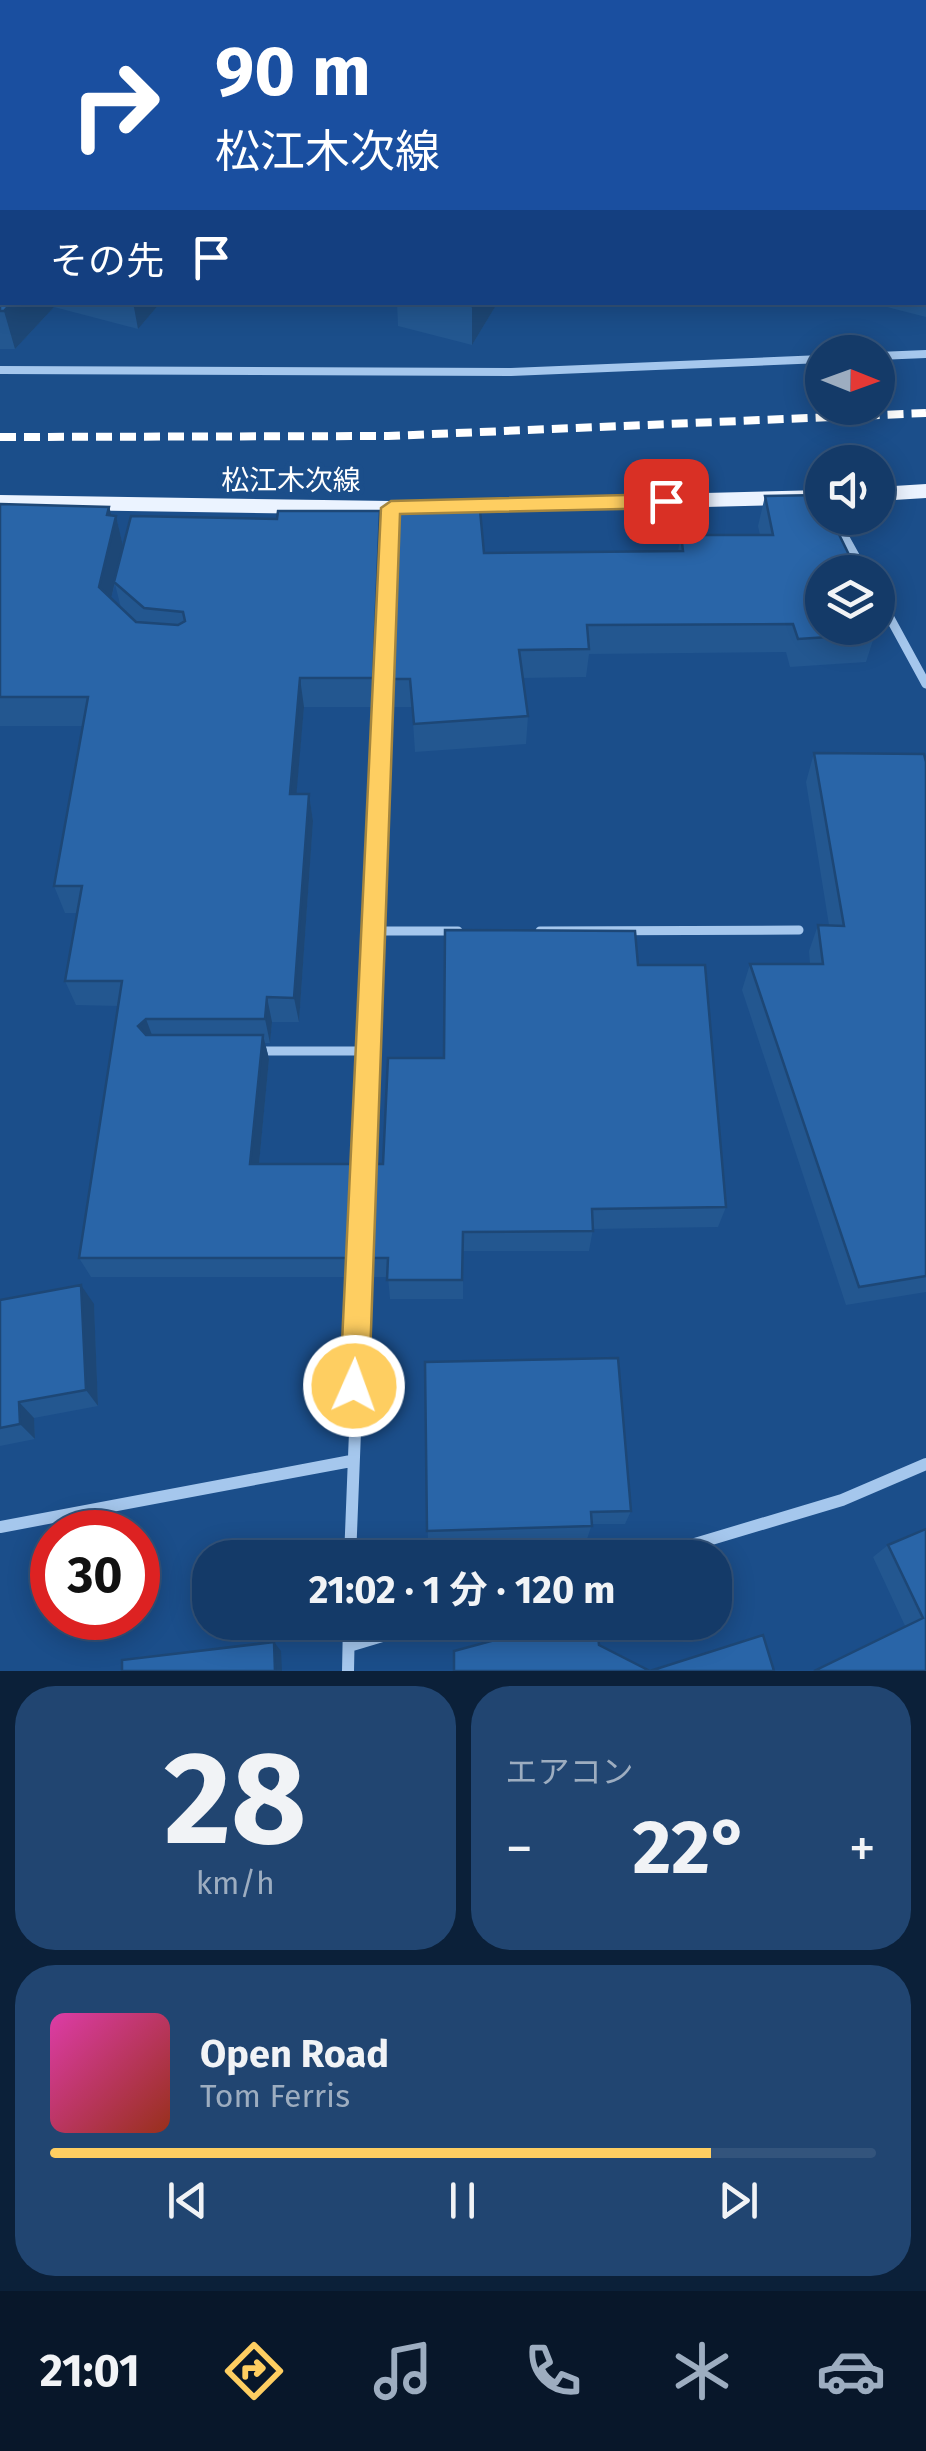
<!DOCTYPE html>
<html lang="ja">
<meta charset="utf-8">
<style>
:root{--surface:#143a68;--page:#214571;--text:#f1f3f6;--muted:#9dadc0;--line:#33547c;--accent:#fece61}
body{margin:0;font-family:"Fira Sans","Noto Sans JP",sans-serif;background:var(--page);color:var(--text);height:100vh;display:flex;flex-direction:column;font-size:38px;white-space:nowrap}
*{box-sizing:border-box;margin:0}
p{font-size:32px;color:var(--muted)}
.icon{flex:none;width:55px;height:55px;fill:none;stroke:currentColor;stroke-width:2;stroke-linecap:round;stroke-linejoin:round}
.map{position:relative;height:1671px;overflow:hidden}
.panel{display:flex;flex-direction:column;gap:15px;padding:15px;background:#0b2039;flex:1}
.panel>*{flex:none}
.banner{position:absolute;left:0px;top:0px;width:928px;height:305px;box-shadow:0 5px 25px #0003,0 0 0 2px var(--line);background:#1a4fa0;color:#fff;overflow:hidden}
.needle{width:65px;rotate:91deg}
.fabs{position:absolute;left:805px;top:335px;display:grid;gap:20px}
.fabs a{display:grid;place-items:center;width:90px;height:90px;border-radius:50%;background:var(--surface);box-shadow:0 5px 25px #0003,0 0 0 2px var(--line);font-size:50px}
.speed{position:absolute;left:30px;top:1510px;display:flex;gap:20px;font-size:50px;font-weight:700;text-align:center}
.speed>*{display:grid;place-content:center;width:130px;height:130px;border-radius:50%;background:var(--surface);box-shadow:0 5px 25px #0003,0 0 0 2px var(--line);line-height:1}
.speed .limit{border:15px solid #d22;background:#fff;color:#111}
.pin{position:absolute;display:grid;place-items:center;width:85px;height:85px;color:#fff;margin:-42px;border-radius:20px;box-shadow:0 5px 15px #0006}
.me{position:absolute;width:110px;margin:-55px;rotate:2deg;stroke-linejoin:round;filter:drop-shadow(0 0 8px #0008)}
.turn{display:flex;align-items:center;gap:35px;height:210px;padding:0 50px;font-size:45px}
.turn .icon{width:130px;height:130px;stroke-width:2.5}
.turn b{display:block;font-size:70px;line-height:85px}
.then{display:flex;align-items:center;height:95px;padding:0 50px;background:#0003;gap:20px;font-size:38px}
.big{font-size:75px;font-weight:700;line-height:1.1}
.panel .tile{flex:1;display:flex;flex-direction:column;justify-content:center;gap:15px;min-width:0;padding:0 35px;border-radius:40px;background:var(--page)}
.panel .dial{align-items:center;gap:0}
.dial b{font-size:130px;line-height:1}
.song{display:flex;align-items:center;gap:30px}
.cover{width:120px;height:120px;border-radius:15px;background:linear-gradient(135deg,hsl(320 70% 55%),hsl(10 70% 35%))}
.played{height:10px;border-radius:5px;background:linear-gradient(90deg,var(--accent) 80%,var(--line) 80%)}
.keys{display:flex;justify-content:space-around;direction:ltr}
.heat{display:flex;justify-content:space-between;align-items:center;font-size:55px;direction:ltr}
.panel .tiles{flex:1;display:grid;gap:15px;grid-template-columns:1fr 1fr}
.tile:last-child{grid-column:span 2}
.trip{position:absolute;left:192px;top:1540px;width:540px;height:100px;border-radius:40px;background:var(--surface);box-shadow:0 5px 25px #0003,0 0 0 2px var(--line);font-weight:700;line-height:100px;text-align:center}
.menu{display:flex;height:160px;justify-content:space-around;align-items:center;background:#08172a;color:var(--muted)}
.menu .icon{width:70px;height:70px}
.menu .current{color:var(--accent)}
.menu b{font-size:45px;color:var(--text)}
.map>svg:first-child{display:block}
</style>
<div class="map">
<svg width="926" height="1671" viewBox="0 0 926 1671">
<rect width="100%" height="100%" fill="#1b4e8a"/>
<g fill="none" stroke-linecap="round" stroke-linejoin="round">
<path stroke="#a5c7ed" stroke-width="9" d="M260 1051H367"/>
<path stroke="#a5c7ed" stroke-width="8" d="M878 356 926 354
M0 370 511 372 822 359"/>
<path stroke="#a5c7ed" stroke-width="9" d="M834 518 864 572
M878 596 926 684
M372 931H458
M540 931 799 930
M374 955 391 508"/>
<path stroke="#a5c7ed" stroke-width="12" d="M0 1527 351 1461
M350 1558 374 953
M648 1558 842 1500 926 1464
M349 1646 429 1622
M348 1671 349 1622"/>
<path fill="#a5c7ed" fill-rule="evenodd" d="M925 120H926V127H925Z"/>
<path fill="#ebf3ff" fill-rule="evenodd" d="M926 484V498L878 501V487Z
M822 490V504L391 515 0 509V495L391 501Z"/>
<path stroke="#fff" stroke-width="8" stroke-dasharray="16 8" stroke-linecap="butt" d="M0 437 388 436 926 413"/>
</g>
<path fill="#235790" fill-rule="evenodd" d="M0 64 2 302H161L138 329 54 307 15 349H0Z
M926 197V317L887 307 888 302H925Z
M397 302H498L472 345 398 326Z
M765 496 875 634 866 662 790 667 786 652 589 654 586 677 522 678 528 716 526 744 415 752 412 707H392L390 679 484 553 678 551 681 535H760L758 526Z
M0 504 109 507 112 516H116L123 546 382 541 375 707H304L296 794H309L313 821 299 1022H272L270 1043H265L269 1059 259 1164 355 1185 351 1277H91L79 1258 118 1006 76 1005 65 981 77 913H65L54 886 82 726H0ZM115 584 121 608 111 599Z
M814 753 926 762V1292L846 1305 742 990 750 964H810L809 951 818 925H829L806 782Z
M638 965 726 1207 718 1227 593 1229 589 1251H463V1299H390L388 1277H371L368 1258 383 1164 444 1058Z
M0 1300 94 1304 98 1406 34 1418 35 1439 0 1446Z
M425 1362 631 1511 625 1524H592L587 1539 428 1543Z
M926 1529V1671L873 1557 888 1545Z"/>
<path fill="#1d4776" d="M417 0H449L447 2H415Z
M12 302H53L54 307 15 349 4 311Z
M133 302H161L138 329Z
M475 302H498L472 345V306Z
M109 507 114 524 116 516 123 546 107 617 99 587Z
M380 511 382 541 375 707 373 678Z
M300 678 304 707 294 822 290 794Z
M309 794 313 821 299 1022 294 998Z
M267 997 272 1022 270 1043 265 1019Z
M146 1019 155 1043 147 1050 138 1026Z
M263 1035 269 1059 257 1185 250 1164Z
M351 1164 355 1185 351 1277 348 1258Z
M81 1285 94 1304 98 1406 86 1390Z
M19 1402 34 1418 35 1439 20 1424Z
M274 1642 281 1651 282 1671H275Z"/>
<path fill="#2965a8" stroke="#1d4776" stroke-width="2.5" d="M164 0H417L415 2H161Z
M834 0H900L899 2H833Z
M0 64H2V302H12L4 311H0Z
M926 197V275H925Z
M457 302H475L472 306Z
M820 495 822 501V518H831L853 563 856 572H822V628H874L875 634 798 639 793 624 587 625 589 649 519 650 528 716 414 724 410 679H390L396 512 480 510 484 553 683 551 681 535H773L765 496Z
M0 504 109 507 107 515 116 516 99 587 136 622 178 625 185 621 183 612 144 608 114 582 131 516 277 519 278 511H380L373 678H300L290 794H309L294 998 267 997 265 1019H146L138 1026 146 1035H263L250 1164H351L348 1258H79L122 981H65L82 886H54L88 697H0Z
M814 753 924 754 926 762V1276L859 1287 750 964H823L818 925 844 926Z
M445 930 635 931 638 965H705L726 1207 592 1209 593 1231 463 1232 462 1280H387L388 1258H368L372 1164H383L388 1058H444Z
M81 1285 86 1390 19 1402 20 1424 0 1428V1300Z
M618 1358 631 1511 591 1512 592 1526 427 1531 425 1362Z
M926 1529V1671H814L923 1618 888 1545Z
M525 1632 598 1635 599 1645 650 1671 763 1635 774 1671H454V1651Z
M274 1642 275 1671H122V1660Z"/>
<path fill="#fece61" stroke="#a5863f" stroke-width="2.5" d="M666 494 675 501 666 508 400 514 369 1386 364 1397 354 1401 344 1397 340 1386 381 508 391 501Z"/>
<g text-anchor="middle" stroke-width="10" stroke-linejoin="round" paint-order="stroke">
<g font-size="28" fill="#fff" stroke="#1b4e8a">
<text x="291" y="490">松江木次線</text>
</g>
</g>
</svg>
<div class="fabs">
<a><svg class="needle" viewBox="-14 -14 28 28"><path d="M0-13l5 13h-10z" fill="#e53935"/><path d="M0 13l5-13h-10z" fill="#9dadc0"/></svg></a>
<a><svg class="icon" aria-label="sound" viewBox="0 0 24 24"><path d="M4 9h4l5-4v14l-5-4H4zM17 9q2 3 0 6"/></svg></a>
<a><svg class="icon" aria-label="layers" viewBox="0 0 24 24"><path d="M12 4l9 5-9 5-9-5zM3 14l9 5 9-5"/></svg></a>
</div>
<div class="speed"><div class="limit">30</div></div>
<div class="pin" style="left:666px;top:501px;background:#d93025"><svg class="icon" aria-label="arrive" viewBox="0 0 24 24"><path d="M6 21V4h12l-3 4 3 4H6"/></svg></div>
<svg class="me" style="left:354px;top:1386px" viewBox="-20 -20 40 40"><circle r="17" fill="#fece61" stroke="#fff" stroke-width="3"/><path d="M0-11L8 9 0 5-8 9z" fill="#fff"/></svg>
<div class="trip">21:02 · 1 分 · 120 m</div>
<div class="banner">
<div class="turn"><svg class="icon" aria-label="right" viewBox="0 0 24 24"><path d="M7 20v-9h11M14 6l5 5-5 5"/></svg><div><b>90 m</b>松江木次線</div></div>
<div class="then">その先<svg class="icon" aria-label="arrive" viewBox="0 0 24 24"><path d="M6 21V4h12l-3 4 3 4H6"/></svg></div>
</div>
</div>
<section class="panel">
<div class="tiles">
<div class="tile dial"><b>28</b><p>km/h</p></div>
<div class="tile"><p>エアコン</p>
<div class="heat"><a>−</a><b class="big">22°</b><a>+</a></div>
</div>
<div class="tile">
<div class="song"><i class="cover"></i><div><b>Open Road</b><p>Tom Ferris</p></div></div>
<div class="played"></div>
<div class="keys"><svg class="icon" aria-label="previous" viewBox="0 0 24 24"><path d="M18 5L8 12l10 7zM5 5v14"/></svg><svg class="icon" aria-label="pause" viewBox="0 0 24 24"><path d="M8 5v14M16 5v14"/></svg><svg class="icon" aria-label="next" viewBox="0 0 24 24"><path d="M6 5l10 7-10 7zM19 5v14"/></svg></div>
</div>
</div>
</section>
<nav class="menu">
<b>21:01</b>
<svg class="icon current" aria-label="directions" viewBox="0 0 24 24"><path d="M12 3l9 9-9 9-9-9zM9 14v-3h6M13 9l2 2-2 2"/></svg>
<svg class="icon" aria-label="music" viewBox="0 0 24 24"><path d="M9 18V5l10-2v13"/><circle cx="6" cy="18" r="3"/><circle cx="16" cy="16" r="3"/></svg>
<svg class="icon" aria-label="phone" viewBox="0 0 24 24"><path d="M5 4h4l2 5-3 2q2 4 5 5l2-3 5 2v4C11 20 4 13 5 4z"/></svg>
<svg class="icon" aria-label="climate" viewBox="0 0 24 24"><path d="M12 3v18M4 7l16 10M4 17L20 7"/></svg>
<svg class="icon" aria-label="car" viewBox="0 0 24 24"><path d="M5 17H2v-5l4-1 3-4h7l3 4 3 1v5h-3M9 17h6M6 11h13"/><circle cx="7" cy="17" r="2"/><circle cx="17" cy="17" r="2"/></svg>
</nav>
